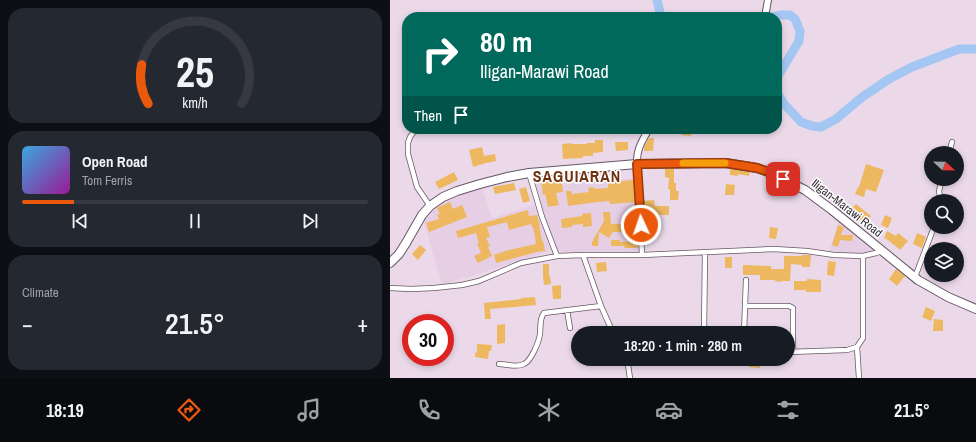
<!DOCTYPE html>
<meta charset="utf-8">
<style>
:root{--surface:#171b24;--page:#242831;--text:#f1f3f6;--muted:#9ea1a6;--line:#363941;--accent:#ea580c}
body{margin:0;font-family:"Archivo Narrow",sans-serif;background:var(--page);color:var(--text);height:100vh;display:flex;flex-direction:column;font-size:15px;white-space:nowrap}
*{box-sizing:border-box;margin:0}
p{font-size:13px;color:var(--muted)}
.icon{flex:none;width:22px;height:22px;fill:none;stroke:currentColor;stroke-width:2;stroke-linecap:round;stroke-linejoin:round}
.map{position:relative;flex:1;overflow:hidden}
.drawer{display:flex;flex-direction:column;gap:8px;padding:8px;background:#0d0f14;width:390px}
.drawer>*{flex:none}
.banner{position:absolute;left:12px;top:12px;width:380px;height:122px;border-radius:16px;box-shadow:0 2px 6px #0003;background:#00695c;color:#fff;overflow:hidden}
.needle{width:26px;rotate:112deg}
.controls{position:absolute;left:534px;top:146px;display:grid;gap:8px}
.controls a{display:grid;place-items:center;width:40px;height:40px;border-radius:50%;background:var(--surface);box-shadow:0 2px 6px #0003;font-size:20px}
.speed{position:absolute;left:12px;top:314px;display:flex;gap:8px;font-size:20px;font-weight:700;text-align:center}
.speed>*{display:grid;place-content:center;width:52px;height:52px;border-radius:50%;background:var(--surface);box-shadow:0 2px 6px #0003;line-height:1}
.speed .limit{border:6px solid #d22;background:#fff;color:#111}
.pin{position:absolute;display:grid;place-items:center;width:34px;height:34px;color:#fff;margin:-17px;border-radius:8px;box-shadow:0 2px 6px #0006}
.me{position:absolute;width:44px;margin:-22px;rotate:357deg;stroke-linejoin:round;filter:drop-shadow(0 0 3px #0008)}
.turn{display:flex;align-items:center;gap:14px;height:84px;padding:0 12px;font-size:18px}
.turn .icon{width:52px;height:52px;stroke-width:2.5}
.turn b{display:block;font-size:28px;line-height:34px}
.then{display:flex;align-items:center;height:38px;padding:0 12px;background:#0003;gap:8px;font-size:15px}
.big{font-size:30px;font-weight:600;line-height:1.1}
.drawer .widget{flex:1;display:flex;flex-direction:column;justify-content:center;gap:6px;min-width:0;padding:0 14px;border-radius:16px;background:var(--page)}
.drawer .dial{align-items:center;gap:0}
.dial svg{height:104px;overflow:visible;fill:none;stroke:var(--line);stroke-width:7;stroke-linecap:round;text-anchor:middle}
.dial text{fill:var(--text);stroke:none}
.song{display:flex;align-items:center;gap:12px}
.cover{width:48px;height:48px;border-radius:6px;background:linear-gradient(135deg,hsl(200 70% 55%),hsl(300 70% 35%))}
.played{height:4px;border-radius:2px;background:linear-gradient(90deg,var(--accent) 15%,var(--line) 15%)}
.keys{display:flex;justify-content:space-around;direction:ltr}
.heat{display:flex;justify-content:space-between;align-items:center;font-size:22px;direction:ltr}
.trip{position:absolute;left:181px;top:326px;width:224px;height:40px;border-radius:20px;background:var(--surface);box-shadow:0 2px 6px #0003;font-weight:600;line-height:40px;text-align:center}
.menu{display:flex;height:64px;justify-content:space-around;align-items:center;background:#090b0e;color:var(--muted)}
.menu .icon{width:28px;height:28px}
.menu .active{color:var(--accent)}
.menu b{font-size:18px;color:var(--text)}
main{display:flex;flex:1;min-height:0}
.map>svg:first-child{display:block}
</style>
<main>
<section class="drawer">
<div class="widget dial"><svg viewBox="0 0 100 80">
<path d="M14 69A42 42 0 1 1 86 69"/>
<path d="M14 69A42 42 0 0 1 9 39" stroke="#ea580c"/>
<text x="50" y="56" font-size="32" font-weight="700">25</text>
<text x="50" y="72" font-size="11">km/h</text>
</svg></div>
<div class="widget">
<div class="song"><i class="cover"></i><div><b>Open Road</b><p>Tom Ferris</p></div></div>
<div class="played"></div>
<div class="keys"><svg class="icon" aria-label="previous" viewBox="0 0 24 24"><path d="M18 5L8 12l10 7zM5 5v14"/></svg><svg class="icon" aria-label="pause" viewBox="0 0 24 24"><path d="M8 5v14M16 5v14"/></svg><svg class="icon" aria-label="next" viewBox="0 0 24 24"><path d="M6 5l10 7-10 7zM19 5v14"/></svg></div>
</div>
<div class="widget"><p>Climate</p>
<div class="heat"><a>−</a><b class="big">21.5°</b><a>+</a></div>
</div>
</section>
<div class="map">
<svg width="586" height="378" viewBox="0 0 586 378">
<rect width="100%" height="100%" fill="#ebd9e9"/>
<path fill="#e6cee4" d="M214 171 215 181 246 178 249 252H171L165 248 154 215 144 179Z
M92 187 102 218 144 205 161 251 52 285 33 219 58 198Z
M449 221 485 251V253L477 254 439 251Z"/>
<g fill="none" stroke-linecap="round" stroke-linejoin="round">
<path stroke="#a3c6f2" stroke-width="9" d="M267 0 271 17
M382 17 391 15H400L405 19 410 31 409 41 388 76 387 79
M387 93 394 104 411 122 422 126 431 127 446 119 471 98 499 79 522 67 569 49H586"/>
</g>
<path fill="#edb860" d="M283 129H302L301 136 291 135 292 133 283 131Z
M259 138H264L263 151H254V147Z
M205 140H213V152L203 153V156H193V158L173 159 172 144 181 143V144H197V143H205Z
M225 142H238V150L226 151Z
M92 147 94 156 105 154 106 161 96 163 83 167 79 150Z
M476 164 494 170 486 192 476 189 474 197 465 194 468 187H469Z
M275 169H284V183H286V191H289L288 200H280V189H278L279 178 275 177Z
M340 169 360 172 359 176 348 174V176L340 175Z
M64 172 68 180 49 189 45 182Z
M171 177 173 192 166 193 169 205 158 207 155 194 153 195 151 180Z
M244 180 245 202 220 204 219 201 207 202 178 206 176 191H181L182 194 199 192 198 188 204 187V189L218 188V182Z
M124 183 126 190 105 194 103 187Z
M336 184 345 185 344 195H335Z
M136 187 140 201 133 203 129 189Z
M264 200 265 206H279V215H266L265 225H256V213H255V205H253V201Z
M60 202 63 209 72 205 77 217 39 232 36 223 49 219 47 215 50 214 47 208Z
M466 204 481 216 475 224 459 212Z
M138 210 139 216 147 215 150 225H149L152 241H153L155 251 147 252 106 263 104 255 115 251 146 244 145 242H146L143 227H142L141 224 119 230 117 222 97 227 100 237 96 238 100 246 98 247 102 256 88 263 84 256 91 253 87 244 89 243 86 233 68 238 66 231Z
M213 212H220L221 224H247V232H223L219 238 209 232 208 246H202V242L214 221Z
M201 213 202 226 193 227V224L182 225V227L172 228 171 219 192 216V214Z
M495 215 502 218 498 228 491 225Z
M448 225 454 227 451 235H463L462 241 450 240 448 247 442 245Z
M380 227 388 228 386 239 379 238Z
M497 231 506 236 508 233 518 241 510 250 498 240 494 238Z
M527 233 536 237 532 248 523 244Z
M221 240H230V242L247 241 248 248H235L234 246H221Z
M30 245 36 250 28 260 22 254Z
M412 255H421L420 267H412V265L401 264 400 281H391V282L385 281V280H370V275H353V265L381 266V269H394V256H412Z
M335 257H342V268H335Z
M438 261 446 262 444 276 437 275Z
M216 262 217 271 207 272 206 263Z
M153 264H159V276H160L161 284 154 285 153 276Z
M506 269 515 276 507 286 499 279Z
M417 279 431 280V292H416V290H404V281H417Z
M171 285V299H163L162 286Z
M145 297 146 305 100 309 101 319H95L94 303 131 299V298Z
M536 307 545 311 541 321 532 317Z
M544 319 553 320V331H543Z
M115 324V343L107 344V325Z
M87 344 102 345 101 351H99L98 359 85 357V352L87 353Z
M359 360H370V368L359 367Z"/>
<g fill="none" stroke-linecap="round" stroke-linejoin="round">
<defs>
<path id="street" d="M26 129 20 137 18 143V154L27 187 40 206
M559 153 562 142
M247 164 252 255
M139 173 152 217 167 256
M551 201 549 191 552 179
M193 255 211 306 223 333
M525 277 544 227
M0 288 21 289 44 288 72 285 89 281 131 263 167 256 193 255H252L383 249 417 251 444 255 473 256 486 253 492 251
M355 306H399L403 308V352
M177 310 180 328
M314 333 315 252
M354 333 356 280
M398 352 457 350 467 347
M235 359 238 365 240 378
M236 361 243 359
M109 364C116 364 127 368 134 364 141 361 149 342 150 334 151 327 149 319 154 313L211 306
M469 378 467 347 473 338V256"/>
<path id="secondary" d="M375 17 378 0
M247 164C246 150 252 141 259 129"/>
<path id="highway" d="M0 263 9 254 16 243 32 215 40 206 53 197 67 191 90 184 117 177 139 173 247 164 335 163 367 168 381 173 415 190 442 210 528 280 558 297 586 309"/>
</defs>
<use href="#street" stroke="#665765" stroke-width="6"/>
<use href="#secondary" stroke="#665765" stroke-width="8"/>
<use href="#highway" stroke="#665765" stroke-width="10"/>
<use href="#street" stroke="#fff" stroke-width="4.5"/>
<use href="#secondary" stroke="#fff" stroke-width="6"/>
<use href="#highway" stroke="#fff" stroke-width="8"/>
</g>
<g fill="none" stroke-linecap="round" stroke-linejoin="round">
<defs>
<path id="route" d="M251 225 247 164 336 163 367 168 382 173 393 179"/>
</defs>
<use href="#route" stroke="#983908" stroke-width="10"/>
<use href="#route" stroke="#ea580c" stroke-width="7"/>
<path stroke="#f59e0b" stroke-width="7" d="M293 163H335"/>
</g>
<g text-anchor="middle" stroke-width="3" stroke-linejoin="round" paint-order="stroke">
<g font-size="12" fill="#342e34" stroke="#fff">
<text transform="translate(457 208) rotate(38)" y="4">Iligan-Marawi Road</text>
</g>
<g font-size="16" font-weight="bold" letter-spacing="1" fill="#6f300f" stroke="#fff">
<text x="187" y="182">SAGUIARAN</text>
</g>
</g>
</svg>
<div class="controls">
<a><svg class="needle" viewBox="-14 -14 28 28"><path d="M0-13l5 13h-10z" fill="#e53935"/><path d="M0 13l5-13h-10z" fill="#9ea1a6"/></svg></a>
<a><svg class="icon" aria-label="search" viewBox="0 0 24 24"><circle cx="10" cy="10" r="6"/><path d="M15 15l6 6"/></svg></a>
<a><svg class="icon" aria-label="layers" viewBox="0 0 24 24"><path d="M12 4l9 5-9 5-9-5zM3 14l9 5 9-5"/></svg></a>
</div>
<div class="speed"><div class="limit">30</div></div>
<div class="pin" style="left:393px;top:179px;background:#d93025"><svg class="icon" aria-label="arrive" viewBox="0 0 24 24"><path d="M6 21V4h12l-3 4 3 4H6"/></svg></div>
<svg class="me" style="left:251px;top:225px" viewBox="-20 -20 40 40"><circle r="17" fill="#ea580c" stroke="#fff" stroke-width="3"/><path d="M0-11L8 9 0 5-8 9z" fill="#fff"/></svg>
<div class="trip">18:20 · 1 min · 280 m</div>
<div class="banner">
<div class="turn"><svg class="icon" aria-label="right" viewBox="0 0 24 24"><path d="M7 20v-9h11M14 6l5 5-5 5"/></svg><div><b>80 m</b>Iligan-Marawi Road</div></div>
<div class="then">Then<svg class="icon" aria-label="arrive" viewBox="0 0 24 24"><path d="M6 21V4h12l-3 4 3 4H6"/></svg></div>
</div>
</div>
</main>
<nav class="menu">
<b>18:19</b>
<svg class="icon active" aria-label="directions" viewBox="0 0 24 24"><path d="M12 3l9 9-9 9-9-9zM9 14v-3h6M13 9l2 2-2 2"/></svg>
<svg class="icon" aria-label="music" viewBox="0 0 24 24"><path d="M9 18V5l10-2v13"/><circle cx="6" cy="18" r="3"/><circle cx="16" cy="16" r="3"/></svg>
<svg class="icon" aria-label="phone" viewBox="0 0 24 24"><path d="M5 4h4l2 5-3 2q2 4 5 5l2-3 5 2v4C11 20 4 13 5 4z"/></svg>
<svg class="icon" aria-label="climate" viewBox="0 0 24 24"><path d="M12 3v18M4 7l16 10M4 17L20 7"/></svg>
<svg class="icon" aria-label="car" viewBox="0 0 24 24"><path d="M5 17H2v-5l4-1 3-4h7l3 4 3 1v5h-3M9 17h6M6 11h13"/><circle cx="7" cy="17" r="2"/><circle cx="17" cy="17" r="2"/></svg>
<svg class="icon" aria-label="filters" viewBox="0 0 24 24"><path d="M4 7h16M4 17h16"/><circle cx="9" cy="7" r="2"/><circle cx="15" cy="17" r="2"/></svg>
<b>21.5°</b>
</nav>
